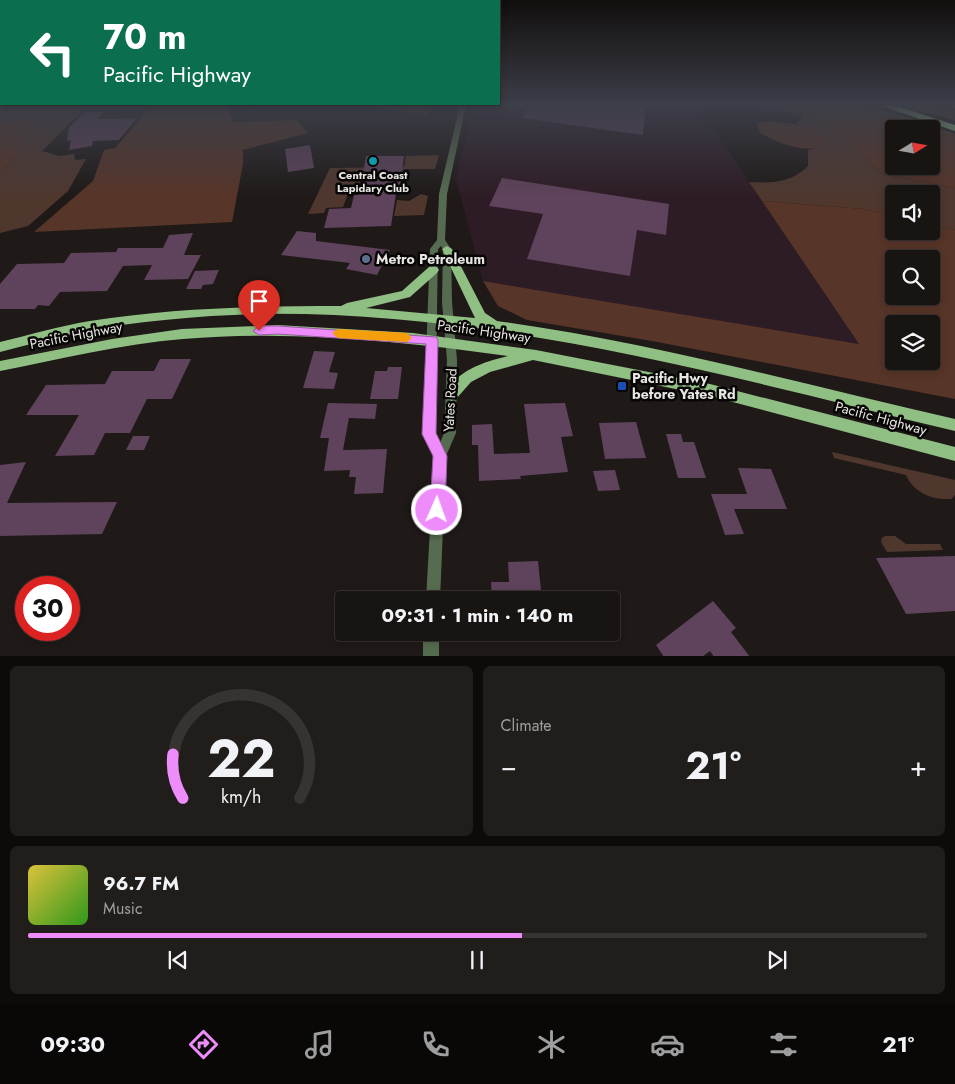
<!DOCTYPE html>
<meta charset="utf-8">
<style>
:root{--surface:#171412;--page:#201d1b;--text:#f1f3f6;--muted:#9e9e9f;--line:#363332;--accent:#ed8cfa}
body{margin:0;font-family:Jost,sans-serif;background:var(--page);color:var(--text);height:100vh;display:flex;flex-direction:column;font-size:19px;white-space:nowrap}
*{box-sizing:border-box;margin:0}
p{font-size:16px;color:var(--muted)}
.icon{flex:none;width:28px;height:28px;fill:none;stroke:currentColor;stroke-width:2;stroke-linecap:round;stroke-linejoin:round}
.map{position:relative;height:656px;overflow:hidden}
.drawer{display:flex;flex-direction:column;gap:10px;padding:10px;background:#0d0b0a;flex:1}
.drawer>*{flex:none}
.banner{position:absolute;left:0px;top:0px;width:500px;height:105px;box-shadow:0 2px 8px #0003,0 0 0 1px var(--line);background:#0b6e4f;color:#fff;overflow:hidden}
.needle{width:32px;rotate:79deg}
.fabs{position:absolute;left:885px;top:120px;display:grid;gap:10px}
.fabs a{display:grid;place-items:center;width:55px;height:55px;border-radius:5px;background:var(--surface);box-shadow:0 2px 8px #0003,0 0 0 1px var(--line);font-size:25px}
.speed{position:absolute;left:15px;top:576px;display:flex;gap:10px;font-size:25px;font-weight:700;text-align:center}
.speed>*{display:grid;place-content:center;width:65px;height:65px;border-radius:50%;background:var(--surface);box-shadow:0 2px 8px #0003,0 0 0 1px var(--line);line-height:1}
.speed .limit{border:8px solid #d22;background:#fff;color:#111}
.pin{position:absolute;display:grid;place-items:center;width:42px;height:42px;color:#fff;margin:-51px -21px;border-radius:50% 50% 50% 0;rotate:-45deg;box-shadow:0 0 5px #0007}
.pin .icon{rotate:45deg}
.me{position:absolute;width:55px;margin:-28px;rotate:2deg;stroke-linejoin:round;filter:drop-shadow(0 0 4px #0008)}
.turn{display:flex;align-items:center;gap:18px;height:105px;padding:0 20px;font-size:22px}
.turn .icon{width:65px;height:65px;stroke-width:2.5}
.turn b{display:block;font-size:35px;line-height:42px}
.big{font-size:38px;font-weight:700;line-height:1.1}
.drawer .widget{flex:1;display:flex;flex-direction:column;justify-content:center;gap:8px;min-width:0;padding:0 18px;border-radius:8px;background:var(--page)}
.drawer .dial{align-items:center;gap:0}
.dial svg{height:130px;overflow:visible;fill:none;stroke:var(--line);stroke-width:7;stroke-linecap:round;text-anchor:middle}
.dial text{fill:var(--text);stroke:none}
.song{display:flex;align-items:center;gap:15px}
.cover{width:60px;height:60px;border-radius:8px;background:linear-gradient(135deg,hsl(50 70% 55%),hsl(110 70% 35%))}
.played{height:5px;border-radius:2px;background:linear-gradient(90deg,var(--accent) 55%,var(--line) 55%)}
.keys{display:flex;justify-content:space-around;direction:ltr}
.heat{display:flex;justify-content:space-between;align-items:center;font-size:28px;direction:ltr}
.drawer .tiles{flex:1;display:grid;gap:10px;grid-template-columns:1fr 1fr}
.widget:last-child{grid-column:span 2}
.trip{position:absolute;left:335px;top:591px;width:285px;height:50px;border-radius:5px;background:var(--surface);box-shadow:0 2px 8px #0003,0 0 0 1px var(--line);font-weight:700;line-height:50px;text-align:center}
.tab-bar{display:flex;height:80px;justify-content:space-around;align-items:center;background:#090807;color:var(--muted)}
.tab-bar .icon{width:35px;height:35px}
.tab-bar .active{color:var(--accent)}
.tab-bar b{font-size:22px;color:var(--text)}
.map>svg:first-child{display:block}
</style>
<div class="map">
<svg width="955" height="657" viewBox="0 0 955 657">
<rect width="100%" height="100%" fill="#1f1a18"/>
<path fill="#2d1c25" d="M473 105H697L859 344 483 281 456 179Z"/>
<path fill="#4f372e" d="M0 105H147L148 110H83L42 151 59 156 74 154 75 160 86 159 68 191 28 226 0 233V175L17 154 26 121 0 123Z
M803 115 817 119 883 174 955 188V230L931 225V194H894V216L864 209 762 201 749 182C773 183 791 183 808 166V150L822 147 812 126 797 124Z
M439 155 435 169H404L403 174H382L380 177 360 178 359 189 386 188 384 194H348L343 207 326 208 324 213 308 214 330 168 404 167 406 156Z
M421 194 428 196 424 215 394 216 397 200 409 201Z
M832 452 955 480V495L951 499C932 500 914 493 906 475L834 458Z
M885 536H895L906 544H940L943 550 887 552 881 542 882 538Z"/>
<path fill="#573528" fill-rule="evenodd" d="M147 105H225L234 122 297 120 308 133 243 150V164L232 222 34 232 93 181 104 150 115 148 148 110Z
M361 105H432L428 115Z
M762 105H862L911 118 955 134V188L883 174 817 119ZM894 129H931V166H894Z
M895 105H926L955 111V120Z
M27 121V125L17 154 0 175V123Z
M769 121 812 126 825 134 826 142 822 147C798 152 781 144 760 133L757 123Z
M762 201 864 209 894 216V231H931V225L955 230V399L652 341 527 320 498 306 483 281 859 344ZM894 259H931V296H894ZM894 324H931V361H894Z"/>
<path fill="#5f425b" d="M529 105H646L643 135 522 118Z
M85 112H104L96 119 137 118 119 140 93 141 92 146 69 150 71 140 67 141 69 127Z
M310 145 314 168 288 172 285 149Z
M366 156H404L400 187H397L391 226 324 228 329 209 351 208 354 195H359Z
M502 178 669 204 666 235 637 230 630 276 527 259 543 214 489 206Z
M297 231 316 233V241L390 250 377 275 346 269 350 263 281 255Z
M193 233 184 255H201L188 279 144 280 152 265 123 266 107 291 60 292 49 306 38 305 35 309H0V284L17 264 64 263 71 253 116 252 118 248H163L169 235Z
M219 270 213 284 203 285 201 289H186L195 271Z
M314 351 335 352 329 372 338 373 334 389 303 388Z
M160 359H191L172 399H147L130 433H105L94 455 55 456 79 415H26L46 385 105 384 112 371H154Z
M388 367H402L398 399H370L375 371H387Z
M328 403 377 404 375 419 349 418 343 450 387 449 383 493 354 494 356 477H349L350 470 324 471 329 438H320Z
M565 403 573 436 561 437 568 472 520 476 521 479 479 481 478 445H472V425L492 424 494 454 530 453 524 404Z
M636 422 646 458 605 459 599 423Z
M666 434H681L683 442H694L706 478H678Z
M133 436H150L144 450H126Z
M26 462 7 503 117 502 102 534 0 536V465Z
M738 468 771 469 787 509H734L744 534 725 535 711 494H747Z
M615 470 620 490 598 491 593 471Z
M955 556V611L906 614 876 558Z
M538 561 542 600H492L491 582H509L508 562Z
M713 601 736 628 731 632 750 657H714L710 651 702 657H664L656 645Z"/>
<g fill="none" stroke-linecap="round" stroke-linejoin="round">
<path fill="#566c50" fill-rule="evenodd" d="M460 105H466L447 194 445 240 451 249 452 302 457 360 456 433 446 456 440 600H426L434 456 423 434 430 249 437 240 439 194ZM441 246 443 249 442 302 447 360 444 433 440 443 435 434 438 249Z
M423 632H439V657H423Z"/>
<path fill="#90bf83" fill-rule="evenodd" d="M447 246 452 249 485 313 497 321C651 342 803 384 955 419V431C725 376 494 310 255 314 197 316 137 321 81 332 53 338 27 345 0 352V342C30 335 59 326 90 321 173 308 257 306 341 306L347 303 402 291 429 267H437L439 270 437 273 410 297 366 308 475 318 442 249Z
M278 325 413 333 536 350 710 384 955 447V461L710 396 533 360 490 372 471 382 456 399 451 401 446 399 444 395C456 371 483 362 508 356 400 341 292 330 183 339 121 344 60 359 0 371V361L112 339 182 329Z"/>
<path fill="#a7e098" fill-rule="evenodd" d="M879 105H894L955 125V131Z
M949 105H955V108L951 107Z"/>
</g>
<linearGradient id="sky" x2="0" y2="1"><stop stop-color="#110e0d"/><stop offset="0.53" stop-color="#3c3e48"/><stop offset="1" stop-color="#3c3e48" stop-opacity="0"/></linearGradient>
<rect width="955" height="197" fill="url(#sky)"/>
<path fill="#ed8cfa" stroke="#9a5ba2" d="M259 326H278L436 337 438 340 436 433 447 456 445 510 443 515 437 517 432 515 430 510 433 456 422 434 426 344 278 334 259 335 253 331Z"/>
<path fill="#f59e0b" d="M338 329 407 333 412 338 407 342 338 338 332 333Z"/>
<circle fill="#0f9aa8" stroke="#070605" stroke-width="2" cx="373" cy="161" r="5"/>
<circle fill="#5c6f8a" stroke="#070605" stroke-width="2" cx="366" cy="259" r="5"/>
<rect fill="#1a4fb4" stroke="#070605" stroke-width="2" x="617" y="381" width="10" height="10" rx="2.5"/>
<g text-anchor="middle" stroke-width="5" stroke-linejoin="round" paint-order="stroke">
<g font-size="11" font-weight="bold" fill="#e7e4e2" stroke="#070605">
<text x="373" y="179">Central Coast<tspan x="373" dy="13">Lapidary Club</tspan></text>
</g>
<g font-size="14" font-weight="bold" fill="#e7e4e2" stroke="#070605" text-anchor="start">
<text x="376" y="264">Metro Petroleum</text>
<text x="632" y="383">Pacific Hwy<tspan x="632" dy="16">before Yates Rd</tspan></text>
</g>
<g font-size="14" fill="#e7e4e2" stroke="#070605">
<text transform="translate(484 331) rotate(8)" y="5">Pacific Highway</text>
<text transform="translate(76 335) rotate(-11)" y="5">Pacific Highway</text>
<text transform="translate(450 400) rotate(-87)" y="5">Yates Road</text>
<text transform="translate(881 418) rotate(15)" y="5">Pacific Highway</text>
</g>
</g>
</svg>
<div class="fabs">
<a><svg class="needle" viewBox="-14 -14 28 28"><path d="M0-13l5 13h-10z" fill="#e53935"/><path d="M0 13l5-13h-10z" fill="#9e9e9f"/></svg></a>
<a><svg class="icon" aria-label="sound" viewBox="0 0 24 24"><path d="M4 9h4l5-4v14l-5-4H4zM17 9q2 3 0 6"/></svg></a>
<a><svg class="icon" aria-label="search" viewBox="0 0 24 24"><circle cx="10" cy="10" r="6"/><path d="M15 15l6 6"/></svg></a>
<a><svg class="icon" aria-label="layers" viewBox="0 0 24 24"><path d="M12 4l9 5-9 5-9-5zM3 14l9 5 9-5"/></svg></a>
</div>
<div class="speed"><div class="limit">30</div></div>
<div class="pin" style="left:259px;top:331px;background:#d93025"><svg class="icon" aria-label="arrive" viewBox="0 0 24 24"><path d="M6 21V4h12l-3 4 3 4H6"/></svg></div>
<svg class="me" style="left:437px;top:510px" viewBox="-20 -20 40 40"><circle r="17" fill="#ed8cfa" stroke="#fff" stroke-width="3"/><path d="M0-11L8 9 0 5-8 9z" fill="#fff"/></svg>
<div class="trip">09:31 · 1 min · 140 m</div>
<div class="banner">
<div class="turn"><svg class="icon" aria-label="left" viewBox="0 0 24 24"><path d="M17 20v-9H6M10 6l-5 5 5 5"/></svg><div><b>70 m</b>Pacific Highway</div></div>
</div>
</div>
<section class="drawer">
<div class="tiles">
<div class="widget dial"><svg viewBox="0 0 100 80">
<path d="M14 69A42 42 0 1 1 86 69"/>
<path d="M14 69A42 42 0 0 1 8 42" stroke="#ed8cfa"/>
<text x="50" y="56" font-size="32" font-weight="700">22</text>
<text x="50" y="72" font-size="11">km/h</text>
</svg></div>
<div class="widget"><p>Climate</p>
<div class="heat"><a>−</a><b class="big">21°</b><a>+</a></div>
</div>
<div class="widget">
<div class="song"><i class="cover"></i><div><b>96.7 FM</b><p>Music</p></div></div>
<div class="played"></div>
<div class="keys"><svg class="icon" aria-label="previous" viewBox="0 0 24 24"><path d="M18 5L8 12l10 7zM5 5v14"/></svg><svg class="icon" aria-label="pause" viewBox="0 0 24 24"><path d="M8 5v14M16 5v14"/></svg><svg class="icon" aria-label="next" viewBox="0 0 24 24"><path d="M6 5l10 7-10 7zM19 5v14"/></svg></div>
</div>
</div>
</section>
<nav class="tab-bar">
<b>09:30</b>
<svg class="icon active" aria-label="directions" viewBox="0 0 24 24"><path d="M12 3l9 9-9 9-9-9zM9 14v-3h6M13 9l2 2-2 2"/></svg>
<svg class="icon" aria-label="music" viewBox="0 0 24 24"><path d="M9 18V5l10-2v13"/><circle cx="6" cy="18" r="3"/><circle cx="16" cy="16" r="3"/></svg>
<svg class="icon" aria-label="phone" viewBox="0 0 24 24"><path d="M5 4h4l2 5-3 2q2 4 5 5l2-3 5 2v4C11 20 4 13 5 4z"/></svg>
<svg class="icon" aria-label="climate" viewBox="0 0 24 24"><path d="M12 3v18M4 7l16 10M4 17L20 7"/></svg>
<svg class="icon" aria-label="car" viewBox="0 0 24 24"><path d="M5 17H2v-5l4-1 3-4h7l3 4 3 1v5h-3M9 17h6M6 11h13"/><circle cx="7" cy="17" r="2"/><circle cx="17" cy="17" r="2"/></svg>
<svg class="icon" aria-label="filters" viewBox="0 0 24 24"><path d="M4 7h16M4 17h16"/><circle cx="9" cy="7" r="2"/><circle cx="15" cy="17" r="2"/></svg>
<b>21°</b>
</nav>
